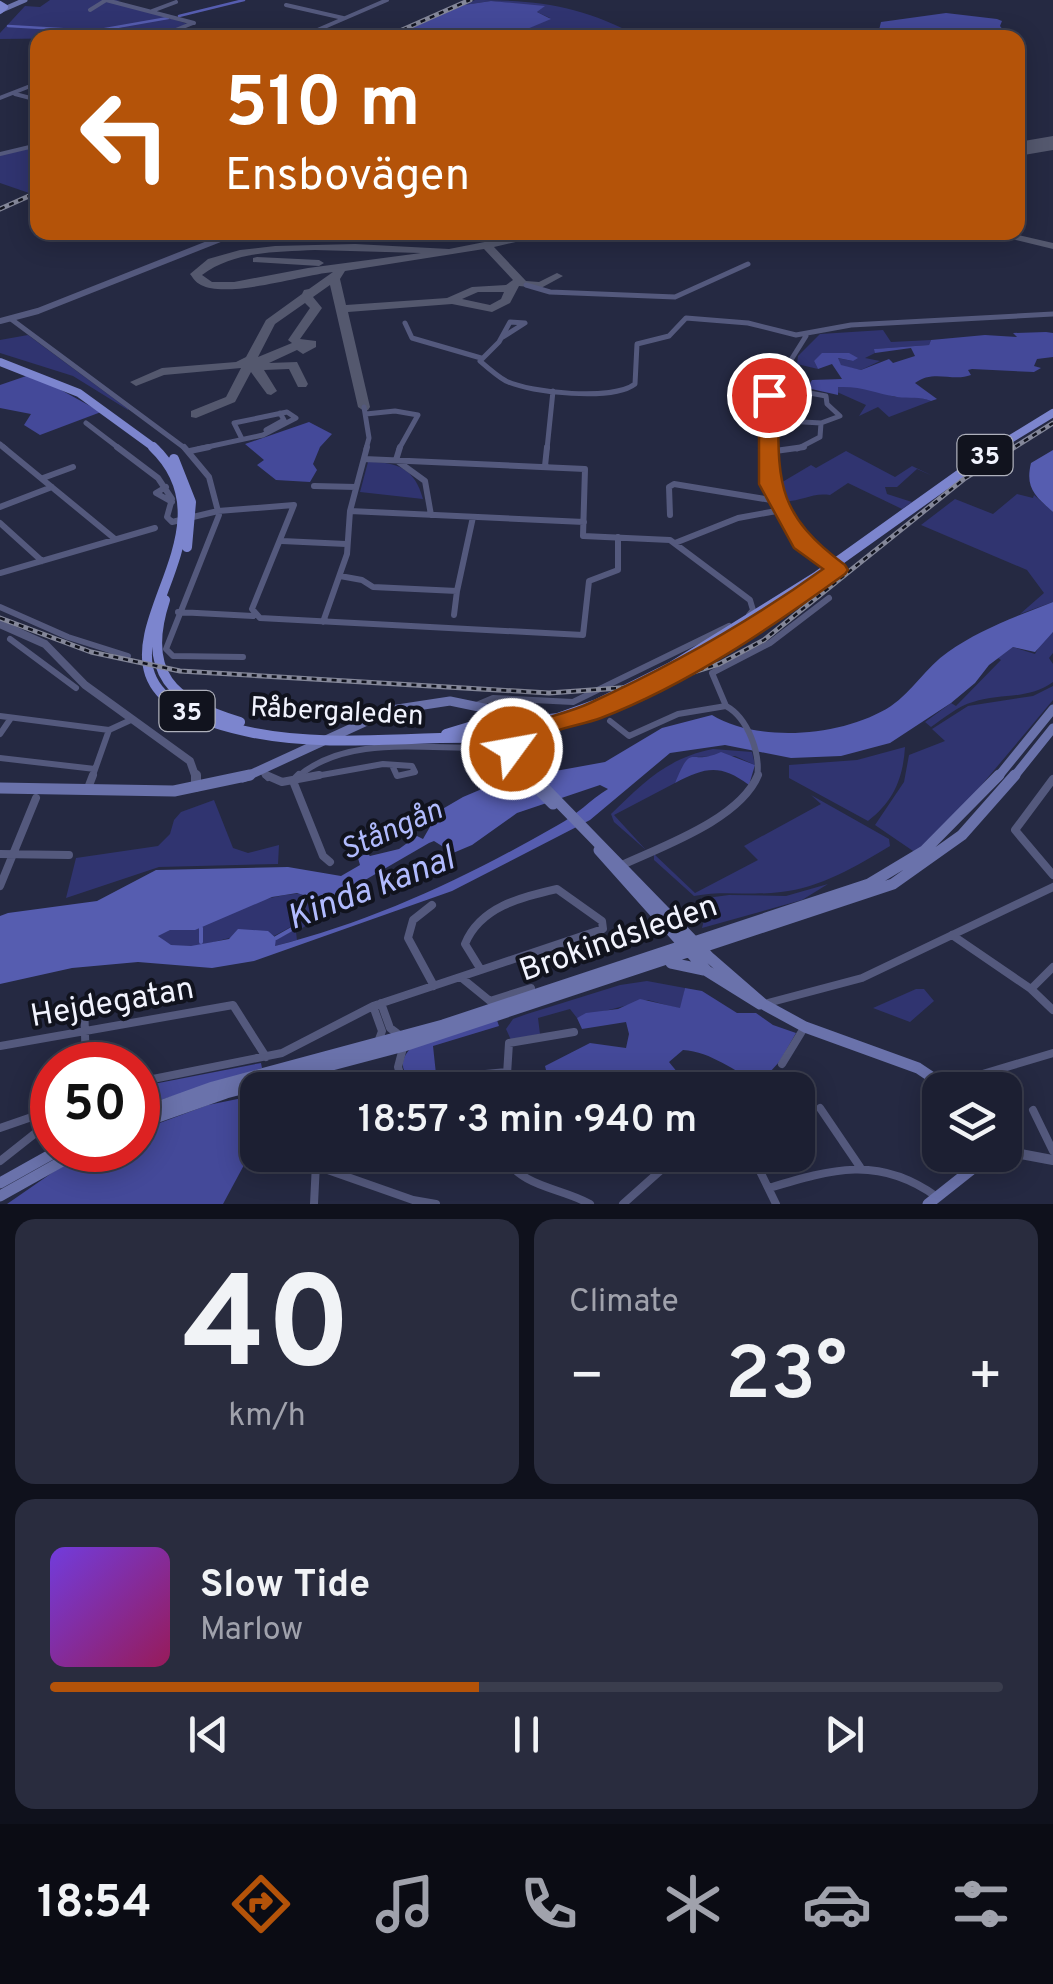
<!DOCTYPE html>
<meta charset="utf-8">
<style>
:root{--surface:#1c1f32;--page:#292c3e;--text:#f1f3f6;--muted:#a0a2ac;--line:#3a3d4d;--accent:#b45309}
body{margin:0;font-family:Overpass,sans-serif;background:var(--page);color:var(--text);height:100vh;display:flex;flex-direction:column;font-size:38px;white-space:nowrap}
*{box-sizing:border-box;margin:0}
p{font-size:32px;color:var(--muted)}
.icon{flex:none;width:55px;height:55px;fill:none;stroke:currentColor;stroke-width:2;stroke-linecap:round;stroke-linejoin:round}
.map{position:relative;height:1204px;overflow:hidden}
.details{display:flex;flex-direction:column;gap:15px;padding:15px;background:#0f111c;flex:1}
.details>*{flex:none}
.banner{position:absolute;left:30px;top:30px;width:995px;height:210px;border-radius:20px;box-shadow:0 5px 25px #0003,0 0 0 2px var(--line);background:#b45309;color:#fff;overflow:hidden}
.buttons{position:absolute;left:922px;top:1072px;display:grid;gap:20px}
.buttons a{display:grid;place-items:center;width:100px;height:100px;border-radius:20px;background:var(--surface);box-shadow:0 5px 25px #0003,0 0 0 2px var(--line);font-size:50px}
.speed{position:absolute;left:30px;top:1042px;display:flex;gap:20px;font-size:50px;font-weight:700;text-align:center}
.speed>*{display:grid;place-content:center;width:130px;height:130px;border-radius:50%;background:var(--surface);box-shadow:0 5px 25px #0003,0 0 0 2px var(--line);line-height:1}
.speed .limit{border:15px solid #d22;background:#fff;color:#111}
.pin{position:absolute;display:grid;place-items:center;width:85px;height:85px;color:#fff;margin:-42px;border:5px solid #fff;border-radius:50%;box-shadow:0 2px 10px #0007}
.me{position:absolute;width:110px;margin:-55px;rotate:58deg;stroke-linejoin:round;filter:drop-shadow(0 0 8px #0008)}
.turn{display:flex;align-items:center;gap:35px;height:210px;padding:0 30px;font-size:45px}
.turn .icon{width:130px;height:130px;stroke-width:2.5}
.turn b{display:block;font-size:70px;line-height:85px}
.big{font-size:75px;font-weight:600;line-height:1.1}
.details .card{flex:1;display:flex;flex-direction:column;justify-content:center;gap:15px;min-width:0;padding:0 35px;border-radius:20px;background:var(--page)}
.details .dial{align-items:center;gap:0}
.dial b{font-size:130px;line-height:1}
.song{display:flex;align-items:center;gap:30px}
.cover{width:120px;height:120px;border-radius:15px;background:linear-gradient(135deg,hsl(260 70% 55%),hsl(330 70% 35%))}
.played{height:10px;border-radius:5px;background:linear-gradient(90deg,var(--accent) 45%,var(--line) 45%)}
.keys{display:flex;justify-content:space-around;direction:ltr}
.heat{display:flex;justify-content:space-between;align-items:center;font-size:55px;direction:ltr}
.details .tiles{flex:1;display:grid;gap:15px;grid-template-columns:1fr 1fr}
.card:last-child{grid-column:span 2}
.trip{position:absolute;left:240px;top:1072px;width:575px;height:100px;border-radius:20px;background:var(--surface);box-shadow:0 5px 25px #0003,0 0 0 2px var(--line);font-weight:600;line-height:100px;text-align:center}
.menu{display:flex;height:160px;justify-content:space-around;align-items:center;background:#0b0c14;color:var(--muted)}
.menu .icon{width:70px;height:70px}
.menu .active{color:var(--accent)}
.menu b{font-size:45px;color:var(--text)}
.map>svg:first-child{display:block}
</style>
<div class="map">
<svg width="1053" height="1204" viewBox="0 0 1053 1204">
<rect width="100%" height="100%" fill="#252942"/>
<path fill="#303470" d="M50 0H121L116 1 188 24 154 37H139L148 33 131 28 87 38 0 39V33L25 6 40 7Z
M475 0C540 0 582 6 640 37H508L550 18 537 12 543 7 491 1 464 5Z
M37 147V189L29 193 0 183V155Z
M883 330 891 342 931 340 929 345 875 349V353L865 358 880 361 861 370 841 366 837 358 853 361 848 353 814 361 818 369 797 364 798 356 820 334Z
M28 335 128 409V410L73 376 0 353V340Z
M860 385 895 397H920L931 401 889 417 878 407 859 416 866 405 837 392 838 387Z
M846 451 895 477 912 466 933 476 917 469 897 487H885L887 494 912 502 902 509 848 483 830 495C811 492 800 503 781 501L774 487 811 465 816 468Z
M368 462C398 462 415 469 423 499L360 492Z
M1017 494 1033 498 1034 495 1053 512V602L1020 614 1044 593 1027 570 921 525 955 499 993 514Z
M1053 632V653L1049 658 1053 664V682C1028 700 1001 693 973 702 958 706 944 718 931 727L925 722 951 703 956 706 1001 660 998 658 1013 647 1035 654 1043 639Z
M1053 686V700L948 825 916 853 875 825 904 782 909 755 945 741 932 729 968 706 1033 696Z
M905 747C903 778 894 801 868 821L789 778V765L857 760Z
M713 749 752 752 755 765 735 756 693 757 675 783 614 815 646 850 614 822 611 814C643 783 667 758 713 749Z
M811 795 889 839 890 846C857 866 820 888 781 892 751 896 723 890 694 896L654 860V854L695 893 758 860 744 846 821 804Z
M214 800 233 848 248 853 279 845 278 864 159 867 66 898 76 858 158 846 170 834 174 820 181 812Z
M828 884 802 900 702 928 706 912 699 899 729 895 786 896Z
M352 886 355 892 351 897 296 932 297 940 275 946 274 941 301 926 298 923 274 936C257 922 192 956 170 945 165 943 162 938 158 936L159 932C203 923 253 897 295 894 304 893 301 896 309 899 326 905 340 896 352 886Z
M647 981 685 988 681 1009 648 1000 577 1018 570 1009 538 1018 540 1034 511 1040 506 1029 513 1019 527 1014 620 985Z
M916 989H924L934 1001 910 1022 873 1008Z"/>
<path fill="#444999" d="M491 1 545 6 537 12 551 19 508 37H390L464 5Z
M946 13 997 19 1002 21 1000 26 1008 36 889 38 878 34 881 22Z
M1046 332 1053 333V357L1037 359 1034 366 1041 368 1034 372 972 369 968 370 971 375C953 382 933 369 915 383L937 399 931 401C919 396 910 399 897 397 874 393 863 386 838 387V395L807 388 812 380 842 379 832 364 818 369 814 361 822 353H849L858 358 853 361 838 358 841 365 861 370 889 359 893 363 915 356 911 348 875 353 874 349 929 345 931 340 985 335 1017 337 1013 333Z
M32 374 101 412 40 435 24 425 31 414 0 408V385Z
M309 422 332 434 320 447 313 464 317 470 310 482 276 480 257 465 264 460 245 444Z
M721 752 755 765 749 785C720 764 706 767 675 783 693 740 688 767 721 752Z
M685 988 702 991 737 1013H756L773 1025 796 1033 780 1061 760 1083C733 1071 712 1052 683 1050L669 1062 678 1073 643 1090H578L572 1084 551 1090 545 1066 590 1043 626 1048 629 1034 626 1022 582 1029 577 1018 586 1013 618 1009 640 999 680 1008Z
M497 1020 499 1026 433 1046 436 1074 408 1076C399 1067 403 1056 411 1048Z
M261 1063 262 1068 138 1107V1087Z
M257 1095V1141L223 1204H7L59 1168 96 1150H138V1131L208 1105Z"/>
<path fill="#565db0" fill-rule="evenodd" d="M1053 450V512C1035 496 1025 488 1031 463Z
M1053 602V632L1035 652 1013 647 989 665 975 683 951 703 890 743 841 756 791 758 725 745 670 753 590 820 452 891 254 961 212 968 138 962 72 968 0 984V916L8 913 97 901 156 870 288 867 341 876 360 865 358 858 367 853 370 856 399 849 417 836 423 839 439 811 463 797 496 783 521 782 539 774 605 762 662 728 712 715C760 744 845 736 891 706 913 691 926 667 948 652 979 630 1017 616 1053 602ZM600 785 608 789C590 800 577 815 558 825 469 876 375 921 275 946L276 938 268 931 238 929 229 939 191 946 171 945 158 936 170 930H195L272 897 297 893 322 901 334 898 429 843 434 841 453 853 472 845 517 813Z"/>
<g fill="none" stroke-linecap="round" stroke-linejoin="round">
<path stroke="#565db0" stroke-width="2.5" d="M179 16 244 0
M8 26 94 31 168 18"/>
<path stroke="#565db0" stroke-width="4" d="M201 928V942
M276 938 299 925"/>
<path fill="#54586e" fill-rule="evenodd" d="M536 232H560L494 247 526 281 539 282 557 273 563 276 541 288 519 286 510 303 492 312 452 304 348 312 370 407 368 410 364 411 358 407 330 285 313 297 322 308 300 339 316 341V347L303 354 297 350 269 363 297 362 308 384 306 387H298L289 369 264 370 277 391 271 395 267 394 251 372 235 402 196 418 191 417V411L226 397 241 368 164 375 136 386 130 382 162 368 236 362 246 357 266 320 302 294 304 290 309 289 333 272C302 275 227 299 201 285 195 282 194 279 190 274L208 259 240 250 275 246 355 244 449 249ZM484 249 513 280 506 285 472 287 447 298 346 305 340 279 345 271ZM315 250 421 253 308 268 234 282H212L202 275C234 251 276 252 315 250ZM478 292H504L501 299 490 305 462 299ZM305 303 310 308 288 340 292 343 258 357 275 324Z
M983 232H1005L1053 243V249Z
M257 257 319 260 324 263 319 266 253 262V258Z"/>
<path fill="#54586e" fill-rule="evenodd" d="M1053 136V150L1018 156V142Z"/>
<path stroke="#54597d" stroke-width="4" d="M286 5 343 18
M90 10 106 0 194 23
M152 11 176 2
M156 38 193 23
M299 38 387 0
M15 94 38 100
M0 98 38 83
M0 154 38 145"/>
<path stroke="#54597d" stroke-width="5" d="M526 285 550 292 675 297 748 264
M11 319 186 449
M405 323 412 338 481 358
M503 337 525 323 510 322 499 342 480 361C488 368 497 376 506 381 531 393 613 401 635 384L637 344 669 336 686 318 748 323 796 335 851 325 1053 314
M364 407 369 438 366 449
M366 414 395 411 418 415 399 449
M768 420 821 423 840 416 827 404 826 396 771 386
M86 423 120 449
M266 430 284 420 280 413
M0 444 6 449
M198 449 263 435 296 418 287 412 234 423 242 439
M547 449 553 391
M768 449 769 395 806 336
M797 449 820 437 821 423"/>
<path stroke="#54597d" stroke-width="6" d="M3 447 115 539
M117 447 158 478 172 499 167 517 172 522 218 511 294 505 252 609 260 618 583 635 589 581 618 570V537
M184 447 209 477 219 515 166 649 173 656 243 657
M400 447 396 460 425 481 431 515
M768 447 767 478 808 552 837 570
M190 451 209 447
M768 452 804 447
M364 459 585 469 583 536 670 540 750 600 753 610 749 615
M545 466 547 447
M43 478 73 467
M314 486 356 487
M166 487 156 493 172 502
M0 507 52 487
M350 511 584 522
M670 515 669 487 674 484 777 501
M0 523 42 561
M282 541 346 544
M675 543 738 518 782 510
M0 573 155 528
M340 576 362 580 373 587 457 591 473 517
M0 607 68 637 128 656
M178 612 253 616
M454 615 457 591
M323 622 347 554 350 511 367 447
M10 639 76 688
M474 706 493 698 573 702 729 626
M726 706 712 673 770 643 829 598
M726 706C748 718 761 754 757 778
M0 716 109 730 133 719
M610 721 629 736 678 714 726 706
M0 734 11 718
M0 758 95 769
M262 771 268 778
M92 778 109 730
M296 778C344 736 418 748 477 748
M305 778 383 764 412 766 415 772 397 776 392 765"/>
<path stroke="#54597d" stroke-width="8" d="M266 775 282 782 319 775
M1053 779 1015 830 1053 875
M293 781 299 775
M293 781 323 856 330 862
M88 788 93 775
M0 854 69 855
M622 865C663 846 740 819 758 775
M0 886 36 798
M557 889 602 921 603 929 481 970 465 944C480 907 521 897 557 889Z
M432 905 413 920 408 938 434 986
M952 935 1031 989 1053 1010
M463 979 490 1001 531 988
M1031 989 1053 967
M84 1003 86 1065
M381 1003 390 1028 398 1034
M764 1004 862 978 1053 887
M373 1006 382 1031 378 1042
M0 1046 233 1005 266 1057
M403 1048 398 1067 405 1090
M782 1064 804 1028
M680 1076 694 1090
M291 1078 322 1089 507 1072
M138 1082 282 1053 373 1006 481 970
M946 1085 1053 1053
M506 1090 509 1043 574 1032
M755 1090 765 1083
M820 1108 860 1167
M1033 1110 1053 1151
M0 1128 52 1110
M251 1131 258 1137
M285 1155 413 1200 436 1204
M503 1155C522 1188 559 1187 590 1204
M752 1155 776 1204
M0 1161 52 1120
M769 1188C832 1169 879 1155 937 1197
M314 1204 316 1163
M623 1204 678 1155"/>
<path stroke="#54597d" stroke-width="6" d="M0 321 38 311 238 232"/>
<path stroke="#54597d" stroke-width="8" d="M0 624 45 644 85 685 190 761 196 778"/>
<path stroke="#54597d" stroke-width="10" d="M196 775V787
M1005 1151 1053 1160"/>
<path stroke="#6a72ab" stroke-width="5" d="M2 10 25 0"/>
<path stroke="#6a72ab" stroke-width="9" d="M513 741V752L535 778
M466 743 491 750 527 778
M243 778 391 710 450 701 503 712
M997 778 1053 709
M1013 778 1053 728"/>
<path stroke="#6a72ab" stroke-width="11" d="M524 775 553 804
M532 775 710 958 763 1004 805 1027 918 1068 951 1090
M0 788 174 791 250 775
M599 850 707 971 760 1004
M671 963 704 970
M138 1114 213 1087 443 1025 869 884 924 851 999 775
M138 1124 226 1093 404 1046 893 884 962 835 1015 775
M0 1183 59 1150
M0 1196 82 1150
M928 1204 976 1166 984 1155"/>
<path stroke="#7c85ce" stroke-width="6" d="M0 4 5 7 0 11"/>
<path stroke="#7c85ce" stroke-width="8" d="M0 362 79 393 156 449
M994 449 1053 413"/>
<path stroke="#7c85ce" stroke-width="10" d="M153 447C262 551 18 686 254 733 331 748 407 736 484 738
M174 459 191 502 187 547
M165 600C141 673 172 702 240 722
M479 724 498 713 532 721 558 718 597 704 671 667 816 577 998 447
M446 734 479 724
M482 736 507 741 549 725"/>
<defs>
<path id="rail" d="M384 38 470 0
M0 209 38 192
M0 618 91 652 180 671 549 693 648 686 719 664 764 640 964 479 1053 423"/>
</defs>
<use href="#rail" stroke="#848799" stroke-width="5"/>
<use href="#rail" stroke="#11131e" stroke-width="2.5" stroke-dasharray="5" stroke-linecap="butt"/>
</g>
<path fill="#b45309" stroke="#753606" stroke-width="2.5" d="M769 389 778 395C779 478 772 511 845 565L848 570 845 574C769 629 689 684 601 718 574 728 536 729 521 755H503L500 749 504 735C531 719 562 716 590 703 673 665 749 622 823 569L794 548 759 484V395Z"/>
<g text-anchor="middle" stroke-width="8" stroke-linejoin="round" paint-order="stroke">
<g fill="#11131e" stroke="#aeb0bb" stroke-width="2.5">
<rect x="957.5" y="435" width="55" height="40" rx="8"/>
<rect x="159.5" y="691" width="55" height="40" rx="8"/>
</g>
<g font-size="25" font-weight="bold" fill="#f1f3fe">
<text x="985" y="464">35</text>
<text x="187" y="720">35</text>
</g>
<g font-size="28" fill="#f1f3fe" stroke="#11131e">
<text transform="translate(337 710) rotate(3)" y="10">Råbergaleden</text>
</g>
<g font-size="30" font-style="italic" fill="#b1bbfe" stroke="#11131e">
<text transform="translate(391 829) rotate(-24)" y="10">Stångån</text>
</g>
<g font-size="32" fill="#f1f3fe" stroke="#11131e">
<text transform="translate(618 937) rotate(-19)" y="11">Brokindsleden</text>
<text transform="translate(112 1001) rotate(-10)" y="11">Hejdegatan</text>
</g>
<g font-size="35" font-style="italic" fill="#b1bbfe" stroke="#11131e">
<text transform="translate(370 887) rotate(-21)" y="12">Kinda kanal</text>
</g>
</g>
</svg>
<div class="buttons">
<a><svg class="icon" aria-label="layers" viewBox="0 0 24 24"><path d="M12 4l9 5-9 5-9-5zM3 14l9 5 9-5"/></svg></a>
</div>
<div class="speed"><div class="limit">50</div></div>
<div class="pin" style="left:769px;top:395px;background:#d93025"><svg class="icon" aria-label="arrive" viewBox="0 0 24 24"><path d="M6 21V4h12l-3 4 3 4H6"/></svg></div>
<svg class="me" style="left:512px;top:749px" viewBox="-20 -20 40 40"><circle r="17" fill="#b45309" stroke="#fff" stroke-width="3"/><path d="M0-11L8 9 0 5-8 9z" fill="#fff"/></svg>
<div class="trip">18:57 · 3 min · 940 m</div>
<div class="banner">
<div class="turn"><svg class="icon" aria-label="left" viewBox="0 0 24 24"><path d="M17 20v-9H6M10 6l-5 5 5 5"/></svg><div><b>510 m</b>Ensbovägen</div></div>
</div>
</div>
<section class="details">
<div class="tiles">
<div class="card dial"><b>40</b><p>km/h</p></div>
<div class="card"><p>Climate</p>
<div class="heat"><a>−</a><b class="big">23°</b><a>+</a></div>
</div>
<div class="card">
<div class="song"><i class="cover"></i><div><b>Slow Tide</b><p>Marlow</p></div></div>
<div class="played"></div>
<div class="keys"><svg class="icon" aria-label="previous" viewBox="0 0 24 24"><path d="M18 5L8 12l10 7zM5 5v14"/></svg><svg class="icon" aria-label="pause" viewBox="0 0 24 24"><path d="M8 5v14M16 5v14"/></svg><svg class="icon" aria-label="next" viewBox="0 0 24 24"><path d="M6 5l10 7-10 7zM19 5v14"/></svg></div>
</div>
</div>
</section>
<nav class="menu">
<b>18:54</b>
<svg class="icon active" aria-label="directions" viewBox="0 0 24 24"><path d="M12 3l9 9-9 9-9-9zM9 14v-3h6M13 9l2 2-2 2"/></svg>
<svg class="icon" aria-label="music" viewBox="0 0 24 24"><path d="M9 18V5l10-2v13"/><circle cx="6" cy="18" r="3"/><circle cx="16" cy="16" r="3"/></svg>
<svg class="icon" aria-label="phone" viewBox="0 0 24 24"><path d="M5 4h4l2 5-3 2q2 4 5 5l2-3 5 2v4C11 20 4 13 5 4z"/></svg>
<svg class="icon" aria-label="climate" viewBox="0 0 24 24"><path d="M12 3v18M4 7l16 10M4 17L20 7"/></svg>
<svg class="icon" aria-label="car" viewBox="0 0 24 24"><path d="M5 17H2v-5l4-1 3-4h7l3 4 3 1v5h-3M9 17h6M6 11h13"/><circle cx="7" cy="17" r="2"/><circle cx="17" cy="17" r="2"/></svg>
<svg class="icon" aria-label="filters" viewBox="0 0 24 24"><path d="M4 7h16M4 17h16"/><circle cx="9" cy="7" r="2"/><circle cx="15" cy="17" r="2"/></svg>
</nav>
